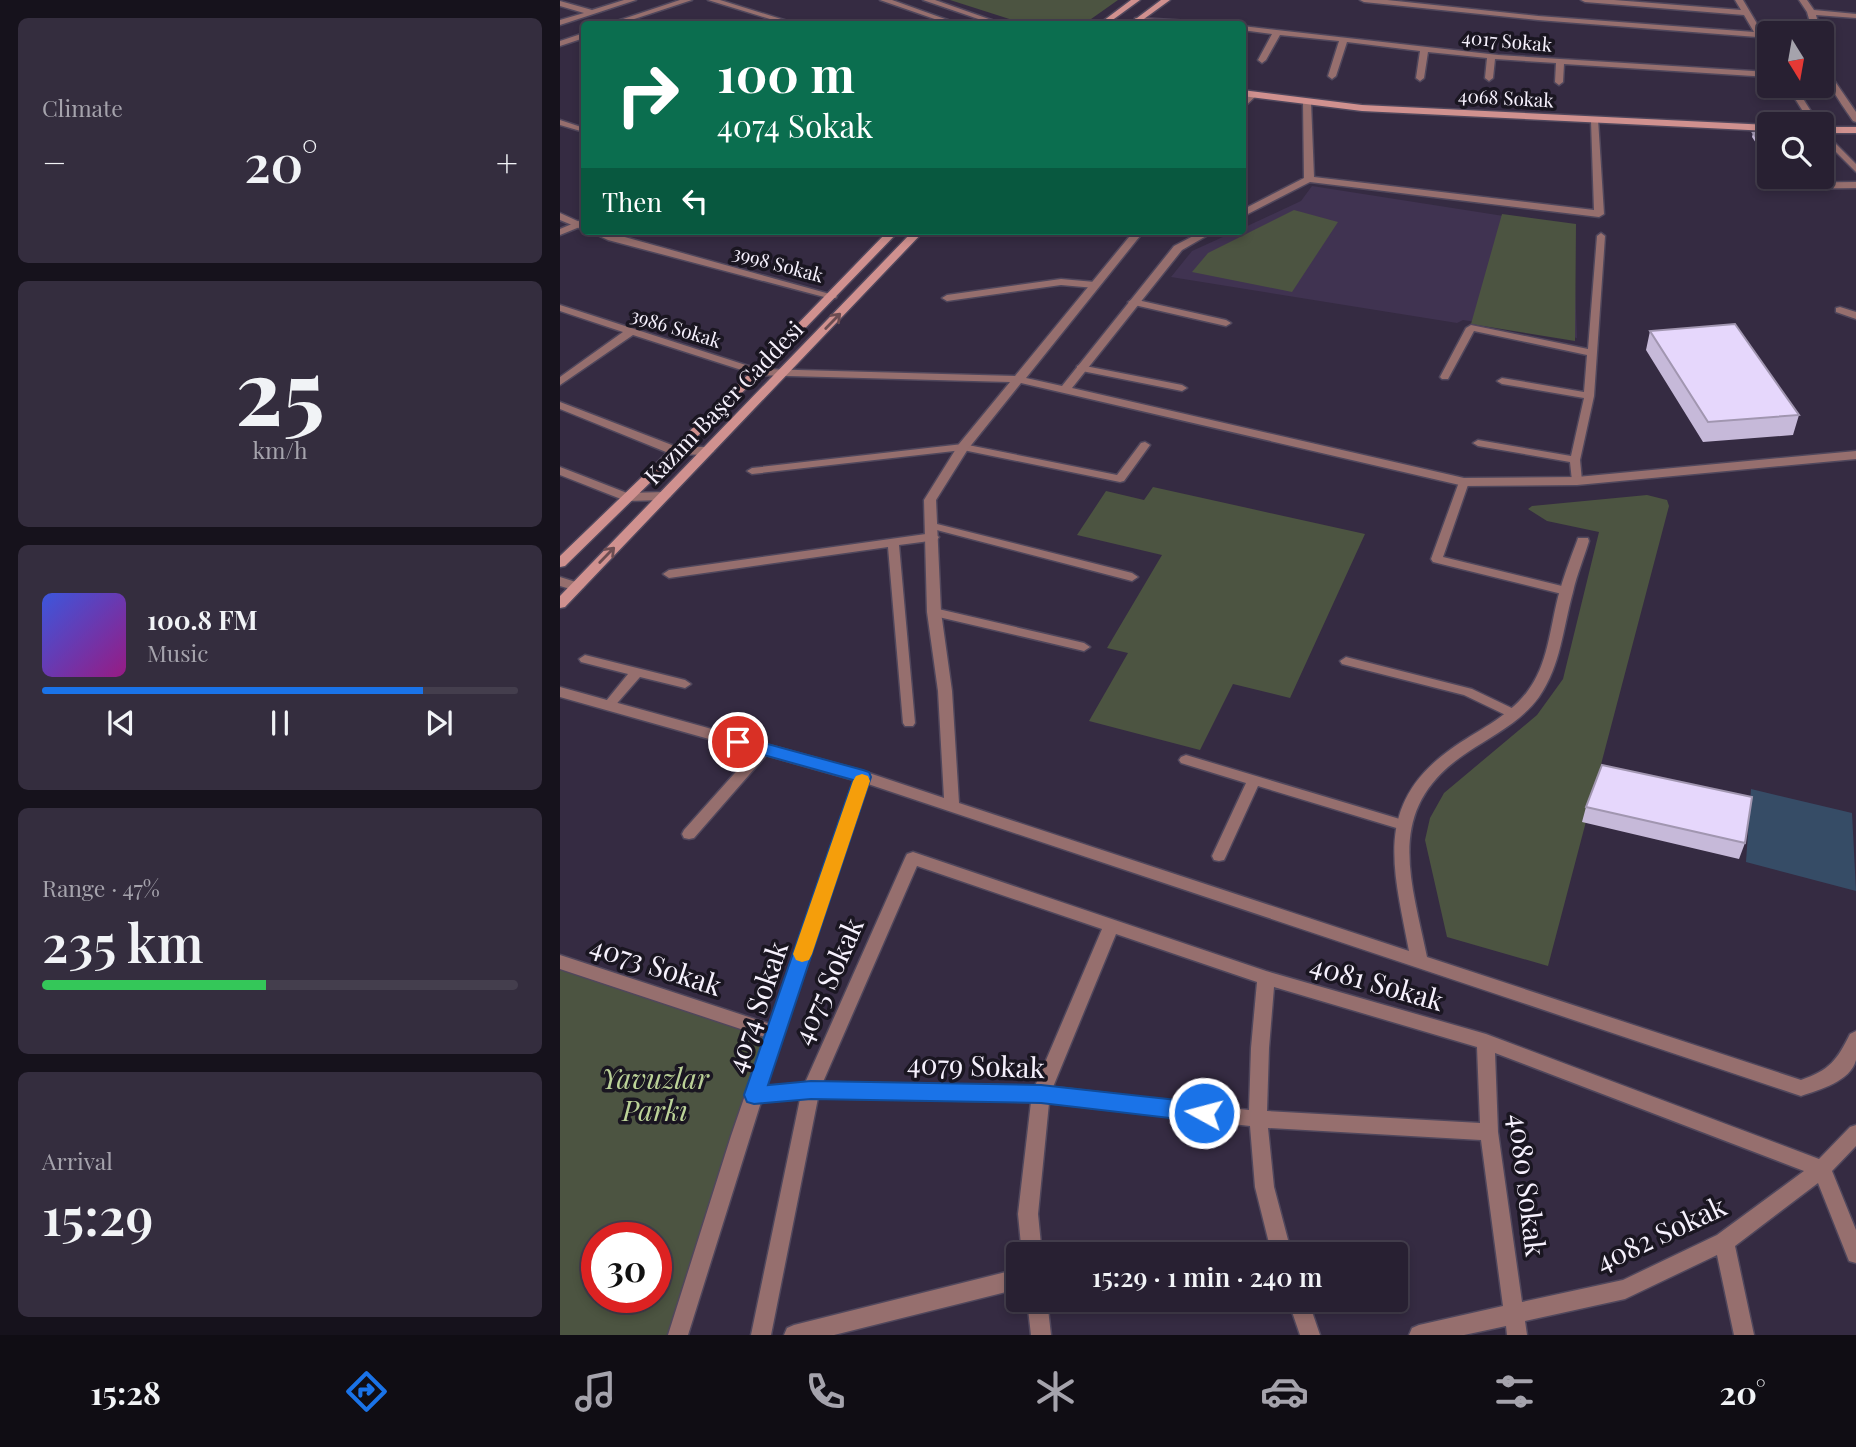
<!DOCTYPE html>
<meta charset="utf-8">
<style>
:root{--surface:#282032;--page:#342d3e;--text:#f1f3f6;--muted:#a5a3ac;--line:#443e4d;--accent:#1a73e8}
body{margin:0;font-family:"Playfair Display",serif;background:var(--page);color:var(--text);height:100vh;display:flex;flex-direction:column;font-size:26px;white-space:nowrap}
*{box-sizing:border-box;margin:0}
p{font-size:23px;color:var(--muted)}
.icon{flex:none;width:38px;height:38px;fill:none;stroke:currentColor;stroke-width:2;stroke-linecap:round;stroke-linejoin:round}
.map{position:relative;flex:1;overflow:hidden}
.side{display:flex;flex-direction:column;gap:18px;padding:18px;background:#16121c;width:560px}
.side>*{flex:none}
.hud{position:absolute;left:21px;top:21px;width:665px;height:214px;border-radius:7px;box-shadow:0 4px 10px #0003,0 0 0 2px var(--line);background:#0b6e4f;color:#fff;overflow:hidden}
.needle{width:46px;rotate:169deg}
.buttons{position:absolute;left:1197px;top:21px;display:grid;gap:14px}
.buttons a{display:grid;place-items:center;width:77px;height:77px;border-radius:7px;background:var(--surface);box-shadow:0 4px 10px #0003,0 0 0 2px var(--line);font-size:35px}
.speed{position:absolute;left:21px;top:1222px;display:flex;gap:14px;font-size:35px;font-weight:700;text-align:center}
.speed>*{display:grid;place-content:center;width:91px;height:91px;border-radius:50%;background:var(--surface);box-shadow:0 4px 10px #0003,0 0 0 2px var(--line);line-height:1}
.speed .limit{border:10px solid #d22;background:#fff;color:#111}
.pin{position:absolute;display:grid;place-items:center;width:60px;height:60px;color:#fff;margin:-30px;border:4px solid #fff;border-radius:50%;box-shadow:0 2px 7px #0007}
.me{position:absolute;width:77px;margin:-38px;rotate:277deg;stroke-linejoin:round;filter:drop-shadow(0 0 5px #0008)}
.turn{display:flex;align-items:center;gap:24px;height:147px;padding:0 21px;font-size:32px}
.turn .icon{width:91px;height:91px;stroke-width:2.5}
.turn b{display:block;font-size:49px;line-height:60px}
.then{display:flex;align-items:center;height:66px;padding:0 21px;background:#0003;gap:14px;font-size:26px}
.big{font-size:52px;font-weight:600;line-height:1.1}
.side .tile{flex:1;display:flex;flex-direction:column;justify-content:center;gap:10px;min-width:0;padding:0 24px;border-radius:10px;background:var(--page)}
.side .dial{align-items:center;gap:0}
.dial b{font-size:91px;line-height:1}
.song{display:flex;align-items:center;gap:21px}
.cover{width:84px;height:84px;border-radius:10px;background:linear-gradient(135deg,hsl(230 70% 55%),hsl(310 70% 35%))}
.played{height:7px;border-radius:4px;background:linear-gradient(90deg,var(--accent) 80%,var(--line) 80%)}
.keys{display:flex;justify-content:space-around;direction:ltr}
.heat{display:flex;justify-content:space-between;align-items:center;font-size:38px;direction:ltr}
.charge{height:10px;border-radius:5px;background:linear-gradient(90deg,#34c759 47%,var(--line) 0)}
.trip{position:absolute;left:446px;top:1242px;width:402px;height:70px;border-radius:7px;background:var(--surface);box-shadow:0 4px 10px #0003,0 0 0 2px var(--line);font-weight:600;line-height:70px;text-align:center}
.dock{display:flex;height:112px;justify-content:space-around;align-items:center;background:#100d14;color:var(--muted)}
.dock .icon{width:49px;height:49px}
.dock .selected{color:var(--accent)}
.dock b{font-size:32px;color:var(--text)}
main{display:flex;flex:1;min-height:0}
.map>svg:first-child{display:block}
</style>
<main>
<section class="side">
<div class="tile"><p>Climate</p>
<div class="heat"><a>−</a><b class="big">20°</b><a>+</a></div>
</div>
<div class="tile dial"><b>25</b><p>km/h</p></div>
<div class="tile">
<div class="song"><i class="cover"></i><div><b>100.8 FM</b><p>Music</p></div></div>
<div class="played"></div>
<div class="keys"><svg class="icon" aria-label="previous" viewBox="0 0 24 24"><path d="M18 5L8 12l10 7zM5 5v14"/></svg><svg class="icon" aria-label="pause" viewBox="0 0 24 24"><path d="M8 5v14M16 5v14"/></svg><svg class="icon" aria-label="next" viewBox="0 0 24 24"><path d="M6 5l10 7-10 7zM19 5v14"/></svg></div>
</div>
<div class="tile"><p>Range · 47%</p><b class="big">235 km</b><div class="charge"></div></div>
<div class="tile"><p>Arrival</p><b class="big">15:29</b></div>
</section>
<div class="map">
<svg width="1296" height="1335" viewBox="0 0 1296 1335">
<rect width="100%" height="100%" fill="#352b42"/>
<path fill="#403351" d="M752 186 1013 227 1017 338 903 320 897 323 611 277 632 251 676 231H682L683 228 741 201Z"/>
<path fill="#4c5441" fill-rule="evenodd" d="M390 0H558L524 24H465Z
M734 210 778 222 732 292 632 272 648 253Z
M942 214 1016 224 1015 341 911 324Z
M593 487 805 534 730 698 673 684 640 750 529 721 568 653 547 648 602 555 517 535 546 491 584 500Z
M1087 495 1107 500 1109 506 988 966 887 937 865 840 870 818 884 793 977 715 1003 679 1039 532 987 521 968 509 972 506Z
M0 965 215 1033 119 1335H0ZM37 1237H96V1297H37Z"/>
<path fill="#364c66" d="M1191 789 1292 813 1296 891 1186 862Z"/>
<g fill="none" stroke-linecap="round" stroke-linejoin="round">
<defs>
<path id="service" d="M0 120 24 128V132L0 125Z
M19 221 23 224 22 226 0 235V229Z
M57 231H67L55 240H49V236Z
M1041 233 1045 236 1034 396 1020 460 1022 481 1017 484 1012 481 1010 462 918 446 913 443 918 440 1011 456 1024 398 942 384 937 381 942 378 1024 392 1027 355 914 331 888 379H882L880 377 906 328 911 325 1028 349 1037 236Z
M501 279 535 282 540 285 535 288 501 285 387 301 382 298 387 295Z
M573 299 666 320 671 323 666 326 570 304 568 302Z
M520 365 622 385 627 388 622 391 517 370V366Z
M585 442 590 445 564 481 560 482 403 450 192 474 187 471 192 468 403 444 557 475 581 443Z
M904 479 909 482 883 557 1010 588 1012 591 1010 594 1006 595 873 562 871 559 899 482Z
M373 523 572 573 578 577 572 581 369 528 367 526 369 524Z
M373 533 379 537 377 540 339 545 355 723 353 726H345L343 723 328 547 109 578 103 574 109 570Z
M374 608 524 643 530 647 524 651 370 615 368 612 370 609Z
M25 655 125 680 131 684 125 688 80 677 52 709 48 710 42 706 68 674 21 662 19 659Z
M786 657 912 689 958 711 960 714 954 719 904 695 782 664 780 661Z
M204 744 209 746 210 749 209 752 134 838 129 839 124 838 122 834 124 830 199 746Z
M626 755 843 820 848 821 850 825 848 829 843 830 698 786 666 856 664 860 659 861 654 860 652 856 686 783 621 763 619 760 621 757Z"/>
<path id="minor" d="M64 0H76L0 25V20L24 13 0 6V1L32 10Z
M120 0H132L59 24H48Z
M148 0H160L237 24H226Z
M320 0H332L399 24H389Z
M363 0H375L443 24H433Z
M800 0H827L978 16 1194 32 1184 15 1025 2 1021 0H1054L1181 10 1175 0H1183L1209 44V53H1206L1197 37 978 20 804 2Z
M1239 0H1247L1254 10 1296 14V18L1256 15 1261 33H1253L1247 12Z
M578 18 646 22 650 24 575 22V18Z
M682 26 938 55 1209 72V77L1004 64 1003 82 999 85 995 82 996 63 935 59 933 78 929 81 925 78 927 58 868 52 864 78 860 81 856 78 860 51 787 42 776 76 772 79 768 76 779 41 720 35 706 60 702 63 698 60 712 34 682 30Z
M24 33V38L0 46V41Z
M1262 49 1266 51 1274 80 1296 112V122L1293 121C1277 97 1261 78 1262 49Z
M1227 86H1235L1259 124H1251Z
M690 93 697 95 682 109V101Z
M747 99 751 102 754 177 1034 210 1031 121 1038 119 1044 214 1039 217 750 182 682 217V210L744 178 743 102Z
M1262 130 1296 164V172L1262 138Z
M1296 182V188L1220 189 1215 186 1220 183Z
M0 213 24 224V230L0 220Z
M29 231H43L277 296 276 298H268L48 240Z
M353 231H402L397 234 357 235 353 234Z
M574 231H584L466 378 502 386 614 246 643 231H655L622 250 512 388 904 478 1017 477 1296 451V459L1017 485 904 486 461 383 408 449 376 500 381 612 392 691 399 803 849 951C834 870 812 805 891 749 916 731 947 718 967 692 988 665 990 628 998 597 1003 578 1010 559 1017 541L1018 538H1028L1029 541C1024 558 1017 574 1013 592 1003 628 1001 665 979 697 961 722 932 736 908 752 824 807 850 875 867 957L1241 1080C1270 1070 1277 1060 1290 1034L1296 1031C1296 1040 1296 1052 1296 1060 1291 1081 1259 1090 1241 1096L308 784 206 1086 245 1083 345 858 347 854 353 852 706 971 926 1034 1259 1159 1290 1127 1296 1125V1146L1272 1171 1296 1230V1263L1289 1261 1258 1183 1175 1246 1194 1335H1174L1157 1255 1065 1299 965 1321 967 1335H947L946 1326 904 1335H849L852 1328 859 1325 943 1306 921 1140 708 1128 714 1187 732 1255H712L695 1187 690 1126 489 1103 478 1214 482 1255H462L458 1214 471 1102 258 1098 211 1335H191L240 1099 201 1102 128 1335H108L171 1136 205 1037 0 969V955L210 1024 294 780 0 697V687L303 771 384 798 378 691 367 612 364 500 399 444 450 382 197 375 73 335 0 385V377L63 332 0 311V305L198 369 455 376ZM357 866 542 929 475 1086 263 1082ZM556 934 697 982 691 1048 689 1110 493 1087ZM714 987 917 1047 920 1123 707 1111 709 1048ZM935 1053 1244 1171 1157 1235 1063 1280 962 1302 938 1132Z
M1280 307 1296 312V319L1276 312V308Z
M0 402 117 447H148L154 451 148 455 111 454 0 409Z
M0 467 67 493 105 492 111 496 105 500 66 501 0 475Z
M0 577 22 584 24 587 17 591 0 586Z
M458 1269V1289L274 1335H224L227 1328 234 1325Z
M467 1300H487L491 1335H471Z
M728 1300H748L760 1335H740Z"/>
<path id="secondary" d="M571 0H580L547 24H539Z
M601 0H610L577 24H569Z
M682 90 802 105 1209 125V131L802 111 682 96Z
M1262 127H1296V133H1262Z
M328 231H339L201 374 5 566 0 567V556L193 370Z
M353 231H364L5 607 0 608V596Z"/>
</defs>
<use href="#service" stroke="#50475c" stroke-width="3"/>
<use href="#minor" stroke="#50475c" stroke-width="3"/>
<use href="#secondary" stroke="#50475c" stroke-width="3"/>
<use href="#service" fill="#966f6e" fill-rule="evenodd"/>
<use href="#minor" fill="#966f6e" fill-rule="evenodd"/>
<use href="#secondary" fill="#d0918f" fill-rule="evenodd"/>
</g>
<path fill="#c6b9d9" d="M1209 132V154L1204 155 1192 137 1193 133Z
M1090 331 1239 415 1233 435 1143 442 1086 350Z
M1026 807 1185 843 1179 859 1022 822Z"/>
<path fill="#e6d7fc" stroke="#a196b0" stroke-width="2" d="M1209 132V150H1205L1193 133Z
M1175 324 1239 415 1148 422 1090 331Z
M1042 765 1192 797 1185 843 1026 807Z"/>
<defs><path id="oneway-shaft" d="M-6 0H5M1.5-3L5.5 0L1.5 3" fill="none" stroke-width="1.6" stroke-linecap="round" stroke-linejoin="round" transform="scale(1.75)"/></defs>
<g stroke="#6c4d52">
<use href="#oneway-shaft" transform="translate(273 321) rotate(-46)"/>
<use href="#oneway-shaft" transform="translate(47 555) rotate(-46)"/>
</g>
<path fill="#1a73e8" stroke="#114b97" stroke-width="2" d="M178 736 303 770 309 772 311 777 208 1085 251 1081 481 1085 644 1103 651 1106 654 1113 651 1119 644 1122 481 1103 251 1099 194 1104 187 1102 184 1095 293 780 172 746 169 742Z"/>
<path fill="#f59e0b" d="M302 774 308 776 310 781 252 954 249 960 242 962 236 960 233 954 293 781 296 776Z"/>
<g text-anchor="middle" stroke-width="7" stroke-linejoin="round" paint-order="stroke">
<g font-size="19" fill="#f6f1fd" stroke="#1a1621">
<text transform="translate(947 41) rotate(5)" y="7">4017 Sokak</text>
<text transform="translate(946 98) rotate(3)" y="7">4068 Sokak</text>
<text transform="translate(218 264) rotate(15)" y="7">3998 Sokak</text>
<text transform="translate(116 328) rotate(17)" y="7">3986 Sokak</text>
</g>
<g font-size="23" fill="#f6f1fd" stroke="#1a1621">
<text transform="translate(164 403) rotate(-46)" y="8">Kazım Başer Caddesi</text>
</g>
<g font-size="28" fill="#f6f1fd" stroke="#1a1621">
<text transform="translate(96 966) rotate(18)" y="10">4073 Sokak</text>
<text transform="translate(268 981) rotate(-66)" y="10">4075 Sokak</text>
<text transform="translate(817 983) rotate(16)" y="10">4081 Sokak</text>
<text transform="translate(197 1007) rotate(-71)" y="10">4074 Sokak</text>
<text transform="translate(416 1066) rotate(2)" y="10">4079 Sokak</text>
<text transform="translate(967 1185) rotate(83)" y="10">4080 Sokak</text>
<text transform="translate(1101 1234) rotate(-25)" y="10">4082 Sokak</text>
</g>
<g font-size="28" font-style="italic" fill="#bcd398" stroke="#1a1621">
<text x="95" y="1089">Yavuzlar<tspan x="95" dy="32">Parkı</tspan></text>
</g>
</g>
</svg>
<div class="buttons">
<a><svg class="needle" viewBox="-14 -14 28 28"><path d="M0-13l5 13h-10z" fill="#e53935"/><path d="M0 13l5-13h-10z" fill="#a5a3ac"/></svg></a>
<a><svg class="icon" aria-label="search" viewBox="0 0 24 24"><circle cx="10" cy="10" r="6"/><path d="M15 15l6 6"/></svg></a>
</div>
<div class="speed"><div class="limit">30</div></div>
<div class="pin" style="left:178px;top:742px;background:#d93025"><svg class="icon" aria-label="arrive" viewBox="0 0 24 24"><path d="M6 21V4h12l-3 4 3 4H6"/></svg></div>
<svg class="me" style="left:644px;top:1113px" viewBox="-20 -20 40 40"><circle r="17" fill="#1a73e8" stroke="#fff" stroke-width="3"/><path d="M0-11L8 9 0 5-8 9z" fill="#fff"/></svg>
<div class="trip">15:29 · 1 min · 240 m</div>
<div class="hud">
<div class="turn"><svg class="icon" aria-label="right" viewBox="0 0 24 24"><path d="M7 20v-9h11M14 6l5 5-5 5"/></svg><div><b>100 m</b>4074 Sokak</div></div>
<div class="then">Then<svg class="icon" aria-label="left" viewBox="0 0 24 24"><path d="M17 20v-9H6M10 6l-5 5 5 5"/></svg></div>
</div>
</div>
</main>
<nav class="dock">
<b>15:28</b>
<svg class="icon selected" aria-label="directions" viewBox="0 0 24 24"><path d="M12 3l9 9-9 9-9-9zM9 14v-3h6M13 9l2 2-2 2"/></svg>
<svg class="icon" aria-label="music" viewBox="0 0 24 24"><path d="M9 18V5l10-2v13"/><circle cx="6" cy="18" r="3"/><circle cx="16" cy="16" r="3"/></svg>
<svg class="icon" aria-label="phone" viewBox="0 0 24 24"><path d="M5 4h4l2 5-3 2q2 4 5 5l2-3 5 2v4C11 20 4 13 5 4z"/></svg>
<svg class="icon" aria-label="climate" viewBox="0 0 24 24"><path d="M12 3v18M4 7l16 10M4 17L20 7"/></svg>
<svg class="icon" aria-label="car" viewBox="0 0 24 24"><path d="M5 17H2v-5l4-1 3-4h7l3 4 3 1v5h-3M9 17h6M6 11h13"/><circle cx="7" cy="17" r="2"/><circle cx="17" cy="17" r="2"/></svg>
<svg class="icon" aria-label="filters" viewBox="0 0 24 24"><path d="M4 7h16M4 17h16"/><circle cx="9" cy="7" r="2"/><circle cx="15" cy="17" r="2"/></svg>
<b>20°</b>
</nav>
